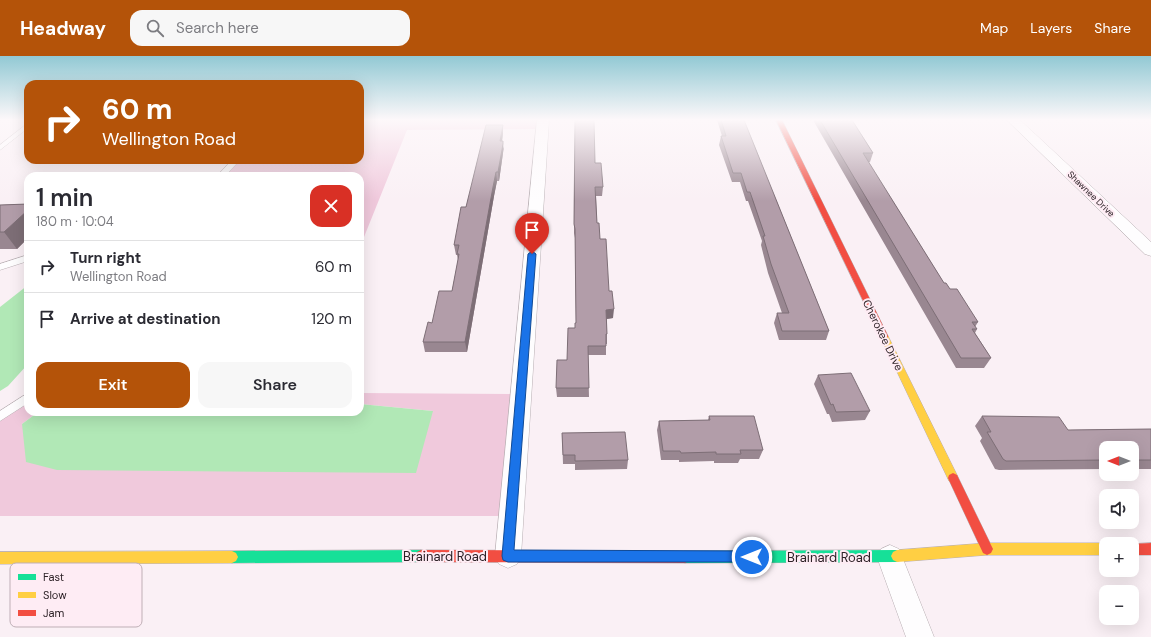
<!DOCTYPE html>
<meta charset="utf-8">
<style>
:root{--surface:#fff;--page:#f7f7f7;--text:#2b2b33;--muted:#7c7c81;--line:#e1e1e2;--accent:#b45309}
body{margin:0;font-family:"DM Sans",sans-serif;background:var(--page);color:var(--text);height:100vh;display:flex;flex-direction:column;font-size:15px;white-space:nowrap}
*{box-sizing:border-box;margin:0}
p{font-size:13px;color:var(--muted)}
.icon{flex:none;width:22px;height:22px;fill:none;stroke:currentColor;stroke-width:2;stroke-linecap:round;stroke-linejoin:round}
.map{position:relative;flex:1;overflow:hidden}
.panel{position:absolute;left:24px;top:116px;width:340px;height:244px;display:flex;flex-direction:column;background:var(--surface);border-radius:12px;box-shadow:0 4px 16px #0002}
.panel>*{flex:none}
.banner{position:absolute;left:24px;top:24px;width:340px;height:84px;border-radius:12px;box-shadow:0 4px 16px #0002;background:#b45309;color:#fff;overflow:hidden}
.needle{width:26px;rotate:270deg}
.buttons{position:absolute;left:1099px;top:385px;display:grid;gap:8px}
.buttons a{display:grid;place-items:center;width:40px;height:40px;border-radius:8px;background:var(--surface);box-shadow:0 4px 16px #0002;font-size:20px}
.pin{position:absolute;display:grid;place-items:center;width:34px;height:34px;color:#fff;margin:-41px -17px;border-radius:50% 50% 50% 0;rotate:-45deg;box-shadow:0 0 4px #0007}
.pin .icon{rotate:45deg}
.me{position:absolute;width:44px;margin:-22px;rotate:270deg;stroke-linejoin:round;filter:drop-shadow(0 0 3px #0008)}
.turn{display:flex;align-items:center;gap:14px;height:84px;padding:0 12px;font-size:18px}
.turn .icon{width:52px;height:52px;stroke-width:2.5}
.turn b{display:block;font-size:28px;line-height:34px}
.round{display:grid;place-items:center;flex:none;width:42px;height:42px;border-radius:12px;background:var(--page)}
.headline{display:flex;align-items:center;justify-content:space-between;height:68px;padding:0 12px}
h1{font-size:24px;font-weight:600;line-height:30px}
.action{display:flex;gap:8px;margin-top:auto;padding:8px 12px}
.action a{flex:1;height:46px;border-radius:12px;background:var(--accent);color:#fff;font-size:16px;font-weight:600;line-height:46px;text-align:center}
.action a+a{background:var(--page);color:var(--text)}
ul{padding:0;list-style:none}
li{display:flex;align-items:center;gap:12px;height:52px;padding:0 12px;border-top:1px solid var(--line)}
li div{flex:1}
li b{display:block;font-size:15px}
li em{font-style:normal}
header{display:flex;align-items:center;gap:24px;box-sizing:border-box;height:56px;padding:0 20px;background:var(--accent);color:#fff}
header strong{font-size:19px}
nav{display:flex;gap:22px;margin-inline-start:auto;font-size:14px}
.search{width:280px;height:36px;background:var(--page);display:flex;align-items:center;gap:10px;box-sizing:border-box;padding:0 14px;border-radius:12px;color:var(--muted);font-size:15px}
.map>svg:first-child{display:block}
.green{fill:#f0c9dc}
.water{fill:#b1e8b6}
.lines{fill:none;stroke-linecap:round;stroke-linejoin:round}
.lane-casing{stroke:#b8afb3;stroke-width:1}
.street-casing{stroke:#b8afb3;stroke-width:1}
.fast-casing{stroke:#b8afb3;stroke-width:1}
.slow-casing{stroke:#b8afb3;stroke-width:1}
.jam-casing{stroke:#b8afb3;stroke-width:1}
.lane{fill:#fefdfe;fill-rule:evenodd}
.street{fill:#fefdfe;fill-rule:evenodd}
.fast{fill:#16e098;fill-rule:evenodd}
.slow{fill:#ffcf43;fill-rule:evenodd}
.jam{fill:#f24e42;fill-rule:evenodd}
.wall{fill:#998791}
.shaded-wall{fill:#7d6e76}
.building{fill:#b29da9;stroke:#7d6e76}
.route{fill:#1a73e8;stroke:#114b97}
.labels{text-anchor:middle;stroke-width:4;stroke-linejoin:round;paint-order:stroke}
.far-street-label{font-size:9px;fill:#2d2227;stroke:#feecf4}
.street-label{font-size:11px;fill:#2d2227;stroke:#feecf4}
.near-street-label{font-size:13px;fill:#2d2227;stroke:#feecf4}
.key{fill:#feecf4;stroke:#bfafb6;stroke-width:1}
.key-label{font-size:11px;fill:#2d2227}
</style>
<header>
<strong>Headway</strong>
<div class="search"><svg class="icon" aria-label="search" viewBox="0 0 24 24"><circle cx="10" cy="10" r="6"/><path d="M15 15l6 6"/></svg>Search here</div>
<nav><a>Map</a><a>Layers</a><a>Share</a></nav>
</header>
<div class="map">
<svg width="1151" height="581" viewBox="0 0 1151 581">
<rect width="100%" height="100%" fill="#faf0f5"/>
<!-- green -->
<path class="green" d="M360,64H543L542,73L407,74L360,191V120H221L236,104H360Z
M360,337L521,338L511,460H0V361L28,341V356H38L22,368L433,355L360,348Z"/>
<!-- water -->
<path class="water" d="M28,229V308L8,330L0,335V251Z
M360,348L433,355L416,417L57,414L26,406L22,368L38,356H360Z"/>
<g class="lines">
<!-- lane casing -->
<g class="lane-casing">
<path id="lane" d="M28,67V72L0,94V89Z
M232,104H240L225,120H217Z
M28,199V205L0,214V208Z
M28,337V347L0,365V355Z"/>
</g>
<!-- street casing -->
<g class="street-casing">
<path id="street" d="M537,64H549L521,500L517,508L508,512L499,508L495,500Z
M1007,64H1020L1151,186V200L1145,198Z
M890,489L899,493L934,581H906L877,501L881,493Z"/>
</g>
<!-- fast casing -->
<g class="fast-casing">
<path id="fast" d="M421,494L425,496L427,500L425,504L421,506L232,507L228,505L226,501L228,497L232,495Z
M897,494L901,496L903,500L901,504L897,506L685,507L681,505L679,501L681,497L685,495Z"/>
</g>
<!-- slow casing -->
<g class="slow-casing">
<path id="slow" d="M884,277L888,280L957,419L958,422L957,425L953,427L949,425L880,280Z
M987,487H1106L1107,488H1106V499H987L897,506L893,504L891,500L893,496L897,494Z
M232,495L236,497L238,501L236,505L232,507L0,508V496Z"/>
</g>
<!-- jam casing -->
<g class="jam-casing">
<path id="jam" d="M776,64H782L888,280L887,282L884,283L880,280Z
M953,417L957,419L991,489L993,493L991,497L987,499L983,497L948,422L949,419Z
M1151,487V499H1132V488H1131Z
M421,494L685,495L689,497L691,501L689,505L685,507L421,506L417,504L415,500L417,496Z"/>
</g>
<!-- lane -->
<use href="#lane" class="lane"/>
<!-- street -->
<use href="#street" class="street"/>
<!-- fast -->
<use href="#fast" class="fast"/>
<!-- slow -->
<use href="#slow" class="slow"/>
<!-- jam -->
<use href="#jam" class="jam"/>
</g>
<!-- wall -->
<path class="wall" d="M575,64L603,131L602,140H596L597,167L613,262L607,263V288H606V299H588L589,341H557L556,332L567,304L576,267L575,182L574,177Z
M717,64H744L829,275L826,284H779L774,267L777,257H782L768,217L761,189L762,185L748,145H746L740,126H732L719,89L721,80H722Z
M813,64H853V66L873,97L870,106H868L944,227L978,266L975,271L977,273L975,277L991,302L984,312H956Z
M503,69V77L502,85L504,93L503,97L499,125H497L494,140L467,296H425L423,286L432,267L452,235L458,204L457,199H456L454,189L466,151Z
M28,148V182L17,193H0V149Z
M818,319L870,355L865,364L832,366L829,358H827L814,328Z
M709,360L763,394L759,403H740L738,407H714V405L679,406V404H661L657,374L659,365L708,364Z
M982,360L1068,374L1151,373V413H1132V392H1106V413L999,414L995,413L980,385L982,382L975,370Z
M562,377L628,404L627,413L575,414V408H563Z"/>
<!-- shaded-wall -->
<path class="shaded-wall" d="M503,69V77L501,93L500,85Z
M503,85V97L499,125L498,116Z
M496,116L497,125L494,140L467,296L465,286L493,131Z
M28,154V182L17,193L4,176Z
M614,253L613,262L606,263V254Z"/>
<!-- building -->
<path class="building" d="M575,64H594L595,107H601L603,131H595L597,167H599L600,183H606L609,235H612L614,253L606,254L607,278H606V290H588L589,332H556L557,304H567L568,272H575V267H576L575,173L574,168Z
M721,64H744L829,275H782L777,257H789L771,208L763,180H765L750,136H747L741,117H733L721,80H726Z
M820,64H852L873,97H863L944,227H946L950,233H957L978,266H972L977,273H972L991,302H961Z
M486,69H503L500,85H503V88L498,116H496L493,131L465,286H423L428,266L432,267L439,235H452L459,198H457L459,189H454L461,151H466Z
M28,148V154L4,176H0V149Z
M851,317L870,355L836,356L833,348L831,349L818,319Z
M709,360H754L763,394H740L741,398H716V396L681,397L680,395H663L659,365L710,364Z
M982,360L1059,361L1068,374L1151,373V404H1132V392H1106V404L1006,405L1003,403L987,376H991Z
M625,376L628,404L575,405V399H563L562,377Z"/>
<!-- sky -->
<linearGradient id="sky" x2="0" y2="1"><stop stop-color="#92c9d4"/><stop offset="0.44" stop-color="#fdf8fa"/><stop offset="1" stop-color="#fdf8fa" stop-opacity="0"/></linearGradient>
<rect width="1151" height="145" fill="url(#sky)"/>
<!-- route -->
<path class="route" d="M532,195L536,198L514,494L752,495L756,497L758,501L756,505L752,506H508L503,504L502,500L528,198Z"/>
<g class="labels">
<!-- far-street labels -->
<g class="far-street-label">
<text transform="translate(1091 138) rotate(44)" y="3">Shawnee Drive</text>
</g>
<!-- street labels -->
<g class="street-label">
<text transform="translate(883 279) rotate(64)" y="4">Cherokee Drive</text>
</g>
<!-- near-street labels -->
<g class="near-street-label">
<text x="445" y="505">Brainard Road</text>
<text x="829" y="506">Brainard Road</text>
</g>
</g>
<!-- legend -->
<rect x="10" y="507" width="132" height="64" rx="6" class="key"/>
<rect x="18" y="518" width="18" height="6" fill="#16e098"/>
<rect x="18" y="536" width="18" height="6" fill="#ffcf43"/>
<rect x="18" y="554" width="18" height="6" fill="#f24e42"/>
<g class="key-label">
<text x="43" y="525">Fast</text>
<text x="43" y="543">Slow</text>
<text x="43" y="561">Jam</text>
</g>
</svg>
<div class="buttons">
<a><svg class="needle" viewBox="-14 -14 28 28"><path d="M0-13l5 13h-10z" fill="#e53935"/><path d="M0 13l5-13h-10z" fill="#7c7c81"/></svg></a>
<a><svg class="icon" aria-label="sound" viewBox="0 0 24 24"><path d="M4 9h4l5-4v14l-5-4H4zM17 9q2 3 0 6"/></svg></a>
<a>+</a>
<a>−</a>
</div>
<div class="pin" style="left:532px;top:198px;background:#d93025"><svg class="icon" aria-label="arrive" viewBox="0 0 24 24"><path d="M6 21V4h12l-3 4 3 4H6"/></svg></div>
<svg class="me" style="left:752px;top:501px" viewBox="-20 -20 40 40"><circle r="17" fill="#1a73e8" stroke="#fff" stroke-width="3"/><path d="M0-11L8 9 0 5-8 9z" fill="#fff"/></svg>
<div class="banner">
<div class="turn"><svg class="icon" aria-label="right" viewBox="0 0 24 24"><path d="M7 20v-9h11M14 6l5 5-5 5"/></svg><div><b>60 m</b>Wellington Road</div></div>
</div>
<section class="panel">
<div class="headline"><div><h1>1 min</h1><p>180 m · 10:04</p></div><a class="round" style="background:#d93025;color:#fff"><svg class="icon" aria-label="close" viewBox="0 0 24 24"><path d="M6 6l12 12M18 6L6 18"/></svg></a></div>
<ul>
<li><svg class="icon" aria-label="right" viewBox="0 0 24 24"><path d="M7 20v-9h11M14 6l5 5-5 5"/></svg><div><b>Turn right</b><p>Wellington Road</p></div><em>60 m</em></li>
<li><svg class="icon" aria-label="arrive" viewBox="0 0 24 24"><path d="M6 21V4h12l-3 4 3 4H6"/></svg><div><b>Arrive at destination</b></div><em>120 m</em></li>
</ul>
<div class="action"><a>Exit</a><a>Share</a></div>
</section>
</div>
